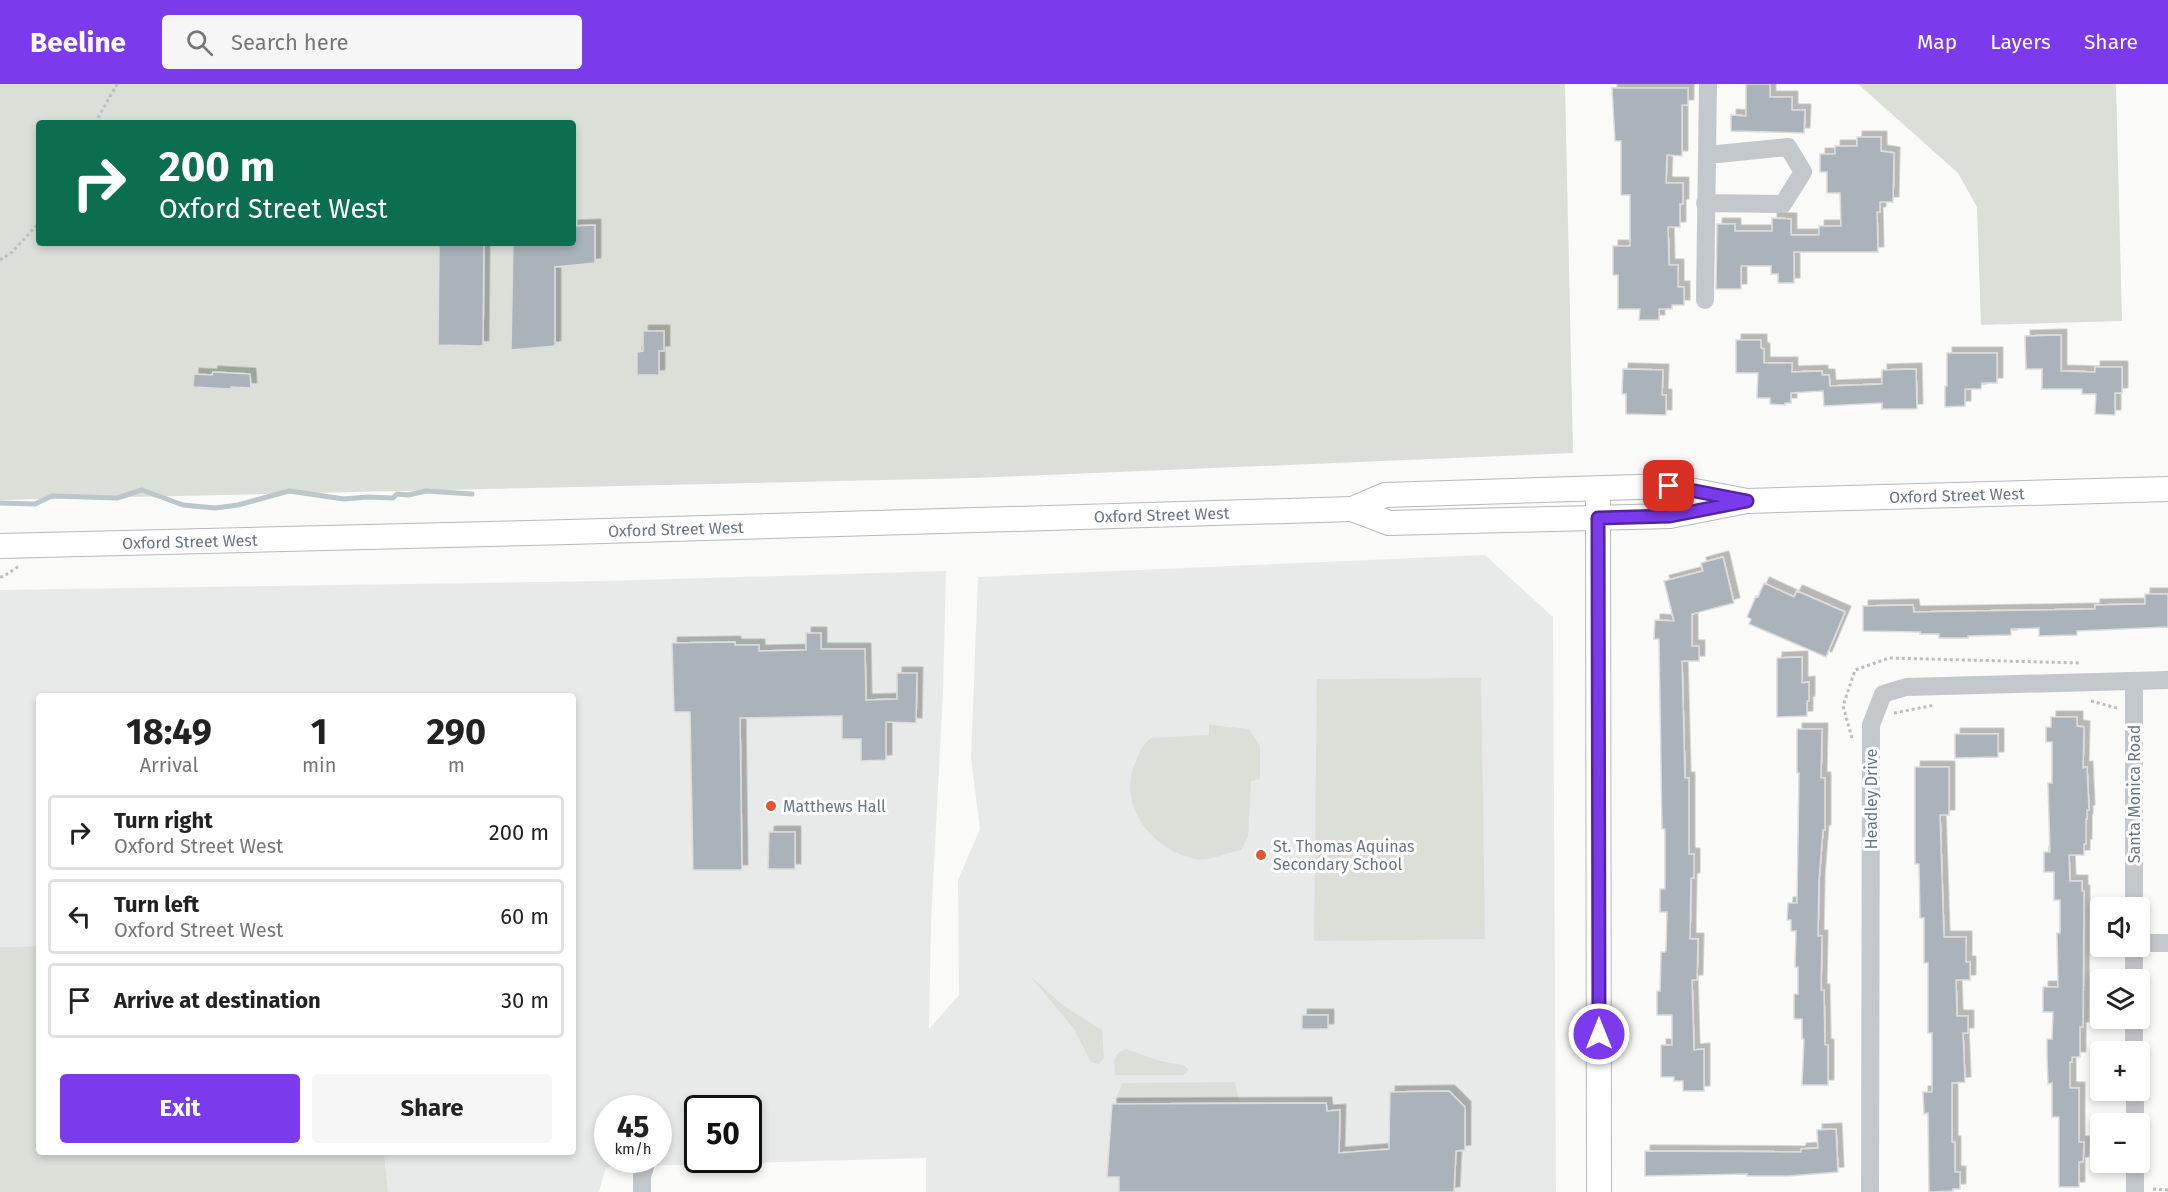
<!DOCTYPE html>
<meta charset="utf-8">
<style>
:root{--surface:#fff;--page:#f6f6f6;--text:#222;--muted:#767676;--line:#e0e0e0;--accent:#7c3aed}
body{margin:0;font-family:"Fira Sans",sans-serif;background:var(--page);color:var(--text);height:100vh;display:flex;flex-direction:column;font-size:22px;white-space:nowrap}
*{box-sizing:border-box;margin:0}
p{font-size:20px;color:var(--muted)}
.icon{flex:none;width:33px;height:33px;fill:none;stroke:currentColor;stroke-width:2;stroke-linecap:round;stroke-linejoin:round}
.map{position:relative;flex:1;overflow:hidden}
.details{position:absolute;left:36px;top:609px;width:540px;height:462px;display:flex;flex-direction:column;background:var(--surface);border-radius:6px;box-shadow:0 3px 9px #0003}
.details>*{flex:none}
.guide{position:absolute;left:36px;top:36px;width:540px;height:126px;border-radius:6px;box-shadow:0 3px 9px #0003;background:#0b6e4f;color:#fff;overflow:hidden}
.buttons{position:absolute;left:2090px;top:813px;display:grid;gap:12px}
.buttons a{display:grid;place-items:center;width:60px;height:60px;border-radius:6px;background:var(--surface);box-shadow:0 3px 9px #0003;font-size:30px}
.speed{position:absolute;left:594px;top:1011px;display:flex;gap:12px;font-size:30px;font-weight:700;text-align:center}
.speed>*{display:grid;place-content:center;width:78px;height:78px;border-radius:50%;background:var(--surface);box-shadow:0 3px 9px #0003;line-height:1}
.speed small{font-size:15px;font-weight:400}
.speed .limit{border:3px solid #111;border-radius:9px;background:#fff;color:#111}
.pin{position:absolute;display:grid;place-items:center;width:51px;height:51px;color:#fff;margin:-26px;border-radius:12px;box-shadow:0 3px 9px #0006}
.me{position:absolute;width:66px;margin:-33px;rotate:0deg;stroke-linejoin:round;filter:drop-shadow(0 0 4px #0008)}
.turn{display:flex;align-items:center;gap:21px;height:126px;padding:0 24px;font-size:27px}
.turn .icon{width:78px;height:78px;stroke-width:2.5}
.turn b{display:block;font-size:42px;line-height:51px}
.eta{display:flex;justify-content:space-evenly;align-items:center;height:102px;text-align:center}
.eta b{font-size:36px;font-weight:700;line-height:42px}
.button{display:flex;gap:12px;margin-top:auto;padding:12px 24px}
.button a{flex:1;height:69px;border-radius:6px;background:var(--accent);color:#fff;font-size:24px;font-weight:700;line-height:69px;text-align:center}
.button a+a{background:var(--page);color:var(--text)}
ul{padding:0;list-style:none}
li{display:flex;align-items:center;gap:18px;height:75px;margin:0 12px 9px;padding:0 12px;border:3px solid var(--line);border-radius:6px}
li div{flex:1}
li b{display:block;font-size:22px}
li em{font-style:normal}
header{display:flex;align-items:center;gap:36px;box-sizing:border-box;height:84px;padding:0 30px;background:var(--accent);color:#fff}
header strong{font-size:28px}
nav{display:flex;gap:33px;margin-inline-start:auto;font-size:21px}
.search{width:420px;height:54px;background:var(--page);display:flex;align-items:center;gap:15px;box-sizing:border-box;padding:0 21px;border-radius:6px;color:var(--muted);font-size:22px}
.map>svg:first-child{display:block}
.built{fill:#e8e9e9;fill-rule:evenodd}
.green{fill:#dadfd7;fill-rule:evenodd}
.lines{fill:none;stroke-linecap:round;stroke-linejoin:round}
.stream{stroke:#bbc7cb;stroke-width:5}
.building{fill:#aab3b9;stroke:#dcdcda;stroke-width:1.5;filter:url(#shadow)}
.major-casing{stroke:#b5babe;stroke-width:26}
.path{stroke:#bbbfc2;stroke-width:3;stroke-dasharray:3 3;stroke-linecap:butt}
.minor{stroke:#c3c8cc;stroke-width:18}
.major{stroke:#fff;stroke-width:24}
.route-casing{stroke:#51269a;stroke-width:15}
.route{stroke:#7c3aed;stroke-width:10}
.poi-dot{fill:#e4572e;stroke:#fff;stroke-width:2}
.labels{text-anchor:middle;stroke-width:6;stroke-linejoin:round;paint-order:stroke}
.street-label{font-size:16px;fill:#657683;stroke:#fff}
.poi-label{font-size:16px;fill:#657683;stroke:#fff;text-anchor:start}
</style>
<header>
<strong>Beeline</strong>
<div class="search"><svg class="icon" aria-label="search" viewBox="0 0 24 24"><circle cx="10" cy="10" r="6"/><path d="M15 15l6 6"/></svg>Search here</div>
<nav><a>Map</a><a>Layers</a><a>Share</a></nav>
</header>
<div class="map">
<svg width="2168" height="1108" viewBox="0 0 2168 1108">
<defs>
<filter id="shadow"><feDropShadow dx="5.5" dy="-5.5" stdDeviation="0" flood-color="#0004"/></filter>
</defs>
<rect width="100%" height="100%" fill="#fafaf8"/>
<!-- built -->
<path class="built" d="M1485,471L1553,533L1556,1108H926V1074L606,1083L599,1108H388L384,1068H573V612H39V862L0,863V506L605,497L946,487L943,608L931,837L929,945L959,911L958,796L980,745L971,674L978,493ZM608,1024H658V1076H608ZM698,1024H748V1076H698Z"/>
<!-- green -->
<path class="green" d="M0,0H1565L1573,369L973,394L0,416ZM39,39H573V159H39Z
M1858,0H2116L2122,237L1981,241L1977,123L1958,89Z
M1481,594L1485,855L1314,857L1317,595Z
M1209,641L1249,645L1260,662V695L1251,697L1248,753L1241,766C1227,769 1209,777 1195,775C1151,766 1116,720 1136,677C1140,667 1143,660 1151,654L1209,651Z
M39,862V1068H384L388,1108H0V863Z
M1030,892L1065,923L1102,946L1104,974L1099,980L1091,978L1074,945Z
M1126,965L1160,977L1184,981L1188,986L1183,991H1115L1114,976L1119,968Z
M1235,998L1239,1016L1115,1017L1122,999Z"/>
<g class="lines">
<!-- stream -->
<path class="stream" d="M0,419L35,420L52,412L117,414L142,406L183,421L215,424L238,421L289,407L344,415L367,413L393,414L397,410L408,411L426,407L472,410"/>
</g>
<!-- building -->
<path class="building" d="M1746,0H1770V13H1792V26H1805L1804,49L1731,47V31L1746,32Z
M1612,4H1688V21H1682V72L1667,71L1666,99H1683V120H1680V143H1668L1669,181H1678V203H1684V221H1672V225H1659V236H1639L1640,225H1618V191H1613V162H1630V111H1621V57H1615Z
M1857,53H1881V67L1894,69L1893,118H1880V128H1877L1878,168H1794V199H1778V190H1771V182H1741V205H1716L1717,140H1735V147H1772V134L1791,135V151H1819V142H1841L1840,109H1827V88H1820V70H1835V62H1857Z
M595,141V179L555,183V262L511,266L513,159H573V142Z
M439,161H484L483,262L438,261Z
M643,247H664V267H659V291H637V268L643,267Z
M2061,251V287L2095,288V283H2122V309H2115V331L2095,330L2096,310H2082V305H2042V285H2026L2025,252Z
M1736,256H1761V264L1764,265V279H1792V288L1822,287V291H1829L1830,302L1882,300V286L1916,285L1917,325H1882V319L1824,322L1823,307L1791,309V319H1785V321L1770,320V314H1757L1758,289H1736Z
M1947,269H1997V299H1982L1981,305H1965V322L1945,323V302H1947Z
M1623,285L1663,286L1662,311H1666V331L1626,330V310H1622Z
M213,288L250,290L251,304L231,303V305L193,303L194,290L212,291Z
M1723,473L1734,519L1692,530V562H1699V577H1682L1685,694H1689V770H1694V794H1691L1690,855H1698L1697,896H1692L1694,966L1704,965V1007H1683V997H1674V993H1661V961H1672V931H1657V907H1660L1661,868H1665L1666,866L1667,828H1660V805H1665V745H1662L1659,555H1654L1655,536L1674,537L1664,497L1703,487L1701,479Z
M1764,499L1794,513L1797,507L1845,528L1826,573L1749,540L1751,535L1747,533L1756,512L1758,513Z
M2145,510H2168V543L2077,547V551L2039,552V544L2011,545V551L1968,552V554H1939V550H1920V548L1863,547V522L1913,521L1914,528L2095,525V521L2145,520Z
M806,549H821V565H865L866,616L897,615V589H917L916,639L886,638V676L861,677V655H842V632L740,634L742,786H693L690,628H674L672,559L735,558V561H759V567L806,566Z
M1802,573V599L1809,598V617H1807V632L1777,633V574Z
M2051,633H2077V642L2084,643L2083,684L2087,683L2089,726H2087V735H2086V760H2084V771H2069L2070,797H2082V807H2084L2083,943H2080V973H2072V978H2070V1004H2079V1058H2084L2083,1078H2079V1103H2059V1033H2052V999L2048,1000L2047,970V955H2052L2053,928H2043V903H2058L2057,849H2060V816H2054V788H2044V768H2050L2048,699H2052V658H2046V643H2051Z
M1797,645H1822L1821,694H1825V746H1823L1819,796L1818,852H1822L1821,906H1824L1825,961H1828V1001H1802L1804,955H1802V935H1794V910H1798V883H1795L1796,847H1791V836H1787L1788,819H1797L1799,689H1797Z
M1955,650H1998V673L1955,674Z
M1915,683H1949V731H1940L1944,853H1966V878H1970V896H1956L1957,932H1968V949H1963L1965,998L1952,999V1058H1955V1088H1960V1105H1953V1107L1929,1108L1928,1029L1924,1030L1923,1008H1932V949H1928V879H1924V834H1920L1919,780H1915Z
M769,748H795V785H768Z
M1302,931H1328V945H1302Z
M1449,1007L1465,1023V1066L1456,1067L1454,1108H1119V1093H1107L1112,1020L1326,1019L1327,1027L1340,1026L1339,1069L1389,1065L1390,1008Z
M1836,1045L1838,1088L1789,1092H1747V1090L1645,1092V1067L1801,1068V1065L1818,1064L1817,1046Z"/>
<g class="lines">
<!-- major casing -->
<g class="major-casing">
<g id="major">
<path d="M1598,419L1599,1108"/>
<path id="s1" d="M1352,425L1389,439L1670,432L1747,417L2168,405"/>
<path id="s2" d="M0,462L570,448L1352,425L1385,411L1669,402L1747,417"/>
</g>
</g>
<!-- path -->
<path class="path" d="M95,39L117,0
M0,176L12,168L39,139
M0,493L4,492L19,482
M2091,617L2117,624
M1894,629L1935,621
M1852,654L1843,622L1855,586L1889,574L2081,579
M2146,921V907
M2153,1105L2168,1106"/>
<!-- minor -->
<path class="minor" d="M1705,119L1783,120L1803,88L1788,63L1708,71
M1705,216L1708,0
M2134,597V824
M2139,859H2168
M2134,862V896
M2134,934V968
M2135,1006V1040
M2135,1078V1108
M642,1108V1092L647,1076
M1870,1108L1871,641L1883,610L1906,603L2168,596"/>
<!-- major -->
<use href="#major" class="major"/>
</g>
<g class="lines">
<!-- route casing -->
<g class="route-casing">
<path id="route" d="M1599,950L1598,434L1670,432L1747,417L1669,402"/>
</g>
<!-- route -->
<use href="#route" class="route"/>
</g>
<!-- markers -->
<g class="poi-dot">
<circle cx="771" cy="722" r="6"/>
<circle cx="1261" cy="771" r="6"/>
</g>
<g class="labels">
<!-- street labels -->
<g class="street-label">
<text dy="6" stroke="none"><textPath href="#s1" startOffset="609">Oxford Street West</textPath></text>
<text dy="6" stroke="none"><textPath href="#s2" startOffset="1162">Oxford Street West</textPath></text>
<text dy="6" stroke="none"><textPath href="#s2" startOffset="676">Oxford Street West</textPath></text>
<text dy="6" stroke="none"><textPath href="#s2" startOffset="190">Oxford Street West</textPath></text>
<text transform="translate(2134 710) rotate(-90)" y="6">Santa Monica Road</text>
<text transform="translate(1871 715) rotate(-90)" y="6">Headley Drive</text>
</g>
<!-- poi labels -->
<g class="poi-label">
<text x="783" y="728">Matthews Hall</text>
<text x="1273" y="768">St. Thomas Aquinas<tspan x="1273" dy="18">Secondary School</tspan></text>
</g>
</g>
</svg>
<div class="buttons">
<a><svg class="icon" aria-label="sound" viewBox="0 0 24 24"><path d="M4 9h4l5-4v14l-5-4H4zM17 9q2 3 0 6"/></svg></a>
<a><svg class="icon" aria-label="layers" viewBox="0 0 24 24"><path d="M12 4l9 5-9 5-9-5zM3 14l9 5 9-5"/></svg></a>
<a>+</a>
<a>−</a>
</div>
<div class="speed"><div>45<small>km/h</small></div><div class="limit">50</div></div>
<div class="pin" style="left:1669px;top:402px;background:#d93025"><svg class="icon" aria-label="arrive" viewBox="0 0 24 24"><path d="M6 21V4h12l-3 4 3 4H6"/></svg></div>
<svg class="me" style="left:1599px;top:950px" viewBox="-20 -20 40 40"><circle r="17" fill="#7c3aed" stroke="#fff" stroke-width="3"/><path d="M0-11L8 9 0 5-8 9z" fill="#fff"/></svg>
<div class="guide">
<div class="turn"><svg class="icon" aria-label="right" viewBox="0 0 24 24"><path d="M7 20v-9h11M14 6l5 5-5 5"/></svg><div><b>200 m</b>Oxford Street West</div></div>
</div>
<section class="details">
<div class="eta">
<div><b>18:49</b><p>Arrival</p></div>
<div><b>1</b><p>min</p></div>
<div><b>290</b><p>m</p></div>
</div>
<ul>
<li><svg class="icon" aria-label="right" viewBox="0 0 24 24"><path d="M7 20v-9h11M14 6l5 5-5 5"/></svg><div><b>Turn right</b><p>Oxford Street West</p></div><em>200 m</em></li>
<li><svg class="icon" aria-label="left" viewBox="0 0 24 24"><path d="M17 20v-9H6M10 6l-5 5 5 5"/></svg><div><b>Turn left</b><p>Oxford Street West</p></div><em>60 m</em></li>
<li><svg class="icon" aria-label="arrive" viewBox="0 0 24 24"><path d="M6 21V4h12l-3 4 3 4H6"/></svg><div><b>Arrive at destination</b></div><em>30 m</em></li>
</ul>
<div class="button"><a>Exit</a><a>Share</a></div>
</section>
</div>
